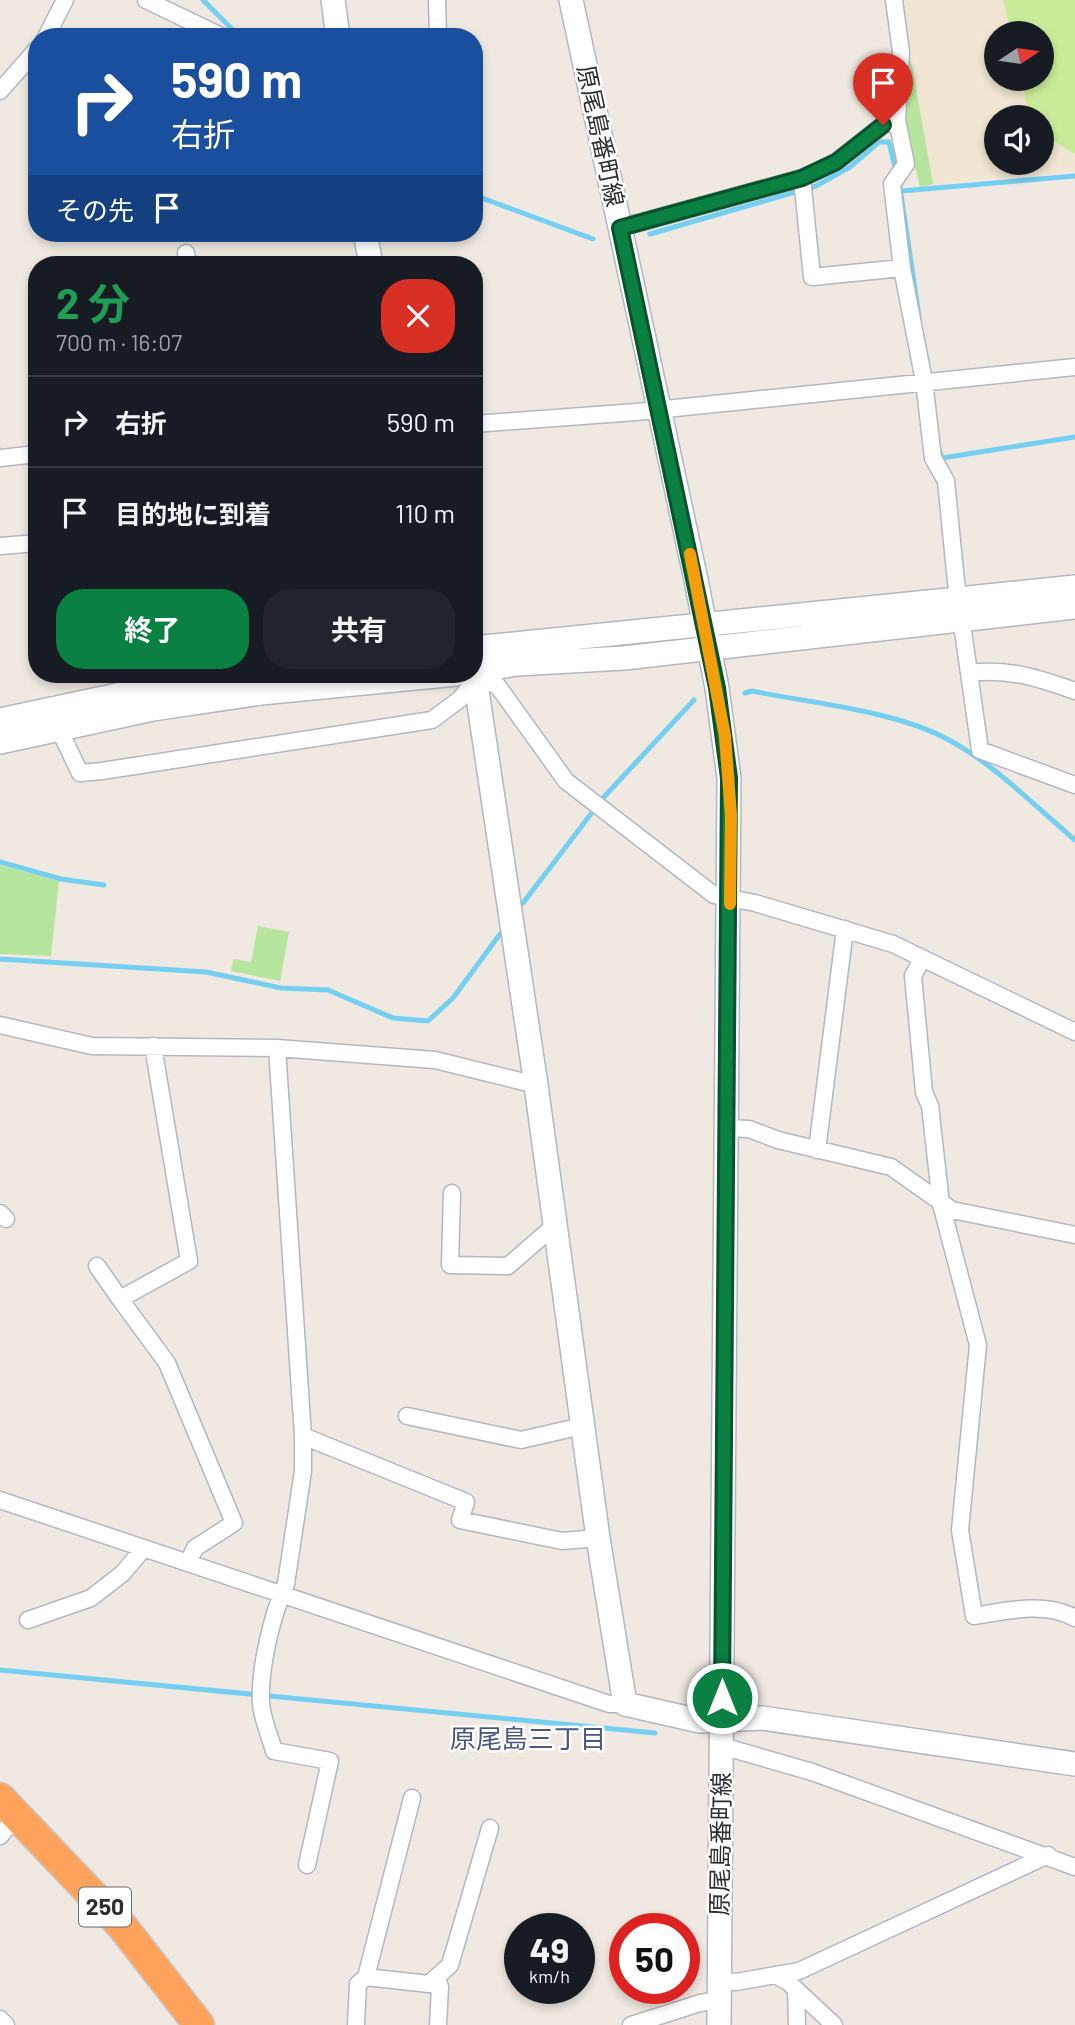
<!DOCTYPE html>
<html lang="ja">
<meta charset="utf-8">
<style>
:root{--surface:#171b24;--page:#20242c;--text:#f1f3f6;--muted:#9ea1a6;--line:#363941;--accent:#0b8043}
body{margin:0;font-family:Barlow,"Noto Sans JP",sans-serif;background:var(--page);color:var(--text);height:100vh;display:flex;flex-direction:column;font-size:26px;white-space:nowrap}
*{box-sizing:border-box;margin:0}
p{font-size:23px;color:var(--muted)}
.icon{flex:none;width:38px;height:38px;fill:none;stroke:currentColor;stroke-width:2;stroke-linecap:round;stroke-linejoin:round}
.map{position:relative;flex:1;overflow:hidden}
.panel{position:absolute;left:28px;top:256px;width:455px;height:427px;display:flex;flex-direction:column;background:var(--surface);border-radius:28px;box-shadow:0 4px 10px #0003}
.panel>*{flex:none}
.banner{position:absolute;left:28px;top:28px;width:455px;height:214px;border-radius:28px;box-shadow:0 4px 10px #0003;background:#1a4fa0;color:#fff;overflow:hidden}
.needle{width:46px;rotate:77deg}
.buttons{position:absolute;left:984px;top:21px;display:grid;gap:14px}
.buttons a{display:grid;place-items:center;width:70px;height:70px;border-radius:50%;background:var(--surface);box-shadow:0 4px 10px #0003;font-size:35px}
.speed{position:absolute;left:504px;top:1913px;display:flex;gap:14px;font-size:35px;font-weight:700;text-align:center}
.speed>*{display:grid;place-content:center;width:91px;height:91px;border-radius:50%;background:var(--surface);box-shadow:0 4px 10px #0003;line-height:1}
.speed small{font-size:18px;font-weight:400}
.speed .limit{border:10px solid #d22;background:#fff;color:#111}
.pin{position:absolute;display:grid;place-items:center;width:60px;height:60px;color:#fff;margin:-72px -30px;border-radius:50% 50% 50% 0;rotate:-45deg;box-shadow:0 0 7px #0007}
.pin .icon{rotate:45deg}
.me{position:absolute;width:77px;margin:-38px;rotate:0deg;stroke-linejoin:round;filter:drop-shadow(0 0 5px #0008)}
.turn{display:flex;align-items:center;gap:24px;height:147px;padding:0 28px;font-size:32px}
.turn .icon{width:91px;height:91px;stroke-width:2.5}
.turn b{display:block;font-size:49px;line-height:60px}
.then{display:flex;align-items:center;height:66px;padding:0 28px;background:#0003;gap:14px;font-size:26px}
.round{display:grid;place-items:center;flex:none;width:74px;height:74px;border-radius:28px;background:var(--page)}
.overview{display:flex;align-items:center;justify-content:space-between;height:119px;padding:0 28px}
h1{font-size:42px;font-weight:700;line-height:52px;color:#1e9e55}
.button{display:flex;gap:14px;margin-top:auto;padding:14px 28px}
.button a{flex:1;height:80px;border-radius:28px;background:var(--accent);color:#fff;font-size:28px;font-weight:700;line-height:80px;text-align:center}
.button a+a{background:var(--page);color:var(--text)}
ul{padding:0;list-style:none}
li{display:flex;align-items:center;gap:21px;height:91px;padding:0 28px;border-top:2px solid var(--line)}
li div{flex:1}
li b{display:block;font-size:26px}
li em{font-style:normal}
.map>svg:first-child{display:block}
.education{fill:#f0e6d1;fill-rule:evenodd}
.green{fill:#b6e59e}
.pitch{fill:#c9ec9a}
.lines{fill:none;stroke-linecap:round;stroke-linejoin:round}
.stream{stroke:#75cff0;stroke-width:5}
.street-casing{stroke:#b4b7c1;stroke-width:19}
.secondary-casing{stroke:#b4b7c1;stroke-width:26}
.highway-casing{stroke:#c9c9c9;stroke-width:33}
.street{stroke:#fff;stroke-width:16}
.secondary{stroke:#fff;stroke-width:23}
.highway{stroke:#ffa35c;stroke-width:30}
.route-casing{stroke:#07532c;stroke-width:18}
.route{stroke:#0b8043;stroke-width:12}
.slow{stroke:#f59e0b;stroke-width:12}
.labels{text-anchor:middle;stroke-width:5;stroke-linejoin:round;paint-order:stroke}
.shield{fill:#fff;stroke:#6d6d6d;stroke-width:2}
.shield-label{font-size:23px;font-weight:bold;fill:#2e2e2e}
.street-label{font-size:24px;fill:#2e2e2e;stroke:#fff}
.neighbourhood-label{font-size:26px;fill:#4d5680;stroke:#fff}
</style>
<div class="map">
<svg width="1075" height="2025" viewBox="0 0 1075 2025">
<rect width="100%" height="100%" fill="#efe9e1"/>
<!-- education -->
<path class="education" d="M904,0H1075V170L933,184L909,53ZM996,33H1041V79H996ZM996,117H1041V163H996Z"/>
<!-- green -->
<path class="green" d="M911,60L933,184L920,187L904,122Z
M0,865L59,881L51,956L0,954Z
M258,926L289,932L280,981L231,971L233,959L251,962Z"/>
<!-- pitch -->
<path class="pitch" d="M1003,0H1075V154L1041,133V117H1030L1021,79H1041V33H1011Z"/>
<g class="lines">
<!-- stream -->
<path class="stream" d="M203,0L240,37
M899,181L919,316
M901,191L1075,176
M474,195L593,239
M650,234L816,186L850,167L879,142H889L896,171
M939,449L942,458L1075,437
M745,693L752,691C811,703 897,711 949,740C995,765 1035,806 1075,840
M603,798L694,700
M0,862L61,879L104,885
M523,903L594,810
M0,959L206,972L281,988L328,990L393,1018L428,1021L453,998L500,934
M0,1670L655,1733"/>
<!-- street casing -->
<g class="street-casing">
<path id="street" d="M146,0L223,37
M437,0L438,37
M894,0L901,52L897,120L906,164L892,184L902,268L924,381L933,458L946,481L956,582L980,750L1075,785
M46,37L65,0
M0,91L37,49
M802,178L812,277L902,268
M620,228L802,178L836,162L883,125L897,120
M186,253L188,264
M474,424L636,412L1075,367
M0,458L37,454
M0,546L37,543
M969,673C1008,668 1039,678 1075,691
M59,729L80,773L102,771L432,720L460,699L476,679L497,685L566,781L714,895L755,903L893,944L1075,1032
M922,959L913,976L924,1092L930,1106L941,1204L978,1345L960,1530L974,1616C1006,1611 1045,1601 1075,1618
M0,1025L92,1046L277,1048L435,1060L536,1085
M277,1048L303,1436V1471L286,1584C272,1615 259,1669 261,1703C262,1719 270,1736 274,1751L330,1761L307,1865
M726,1128L749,1129L778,1140L891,1167L952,1210L1075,1235
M817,1150L845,929
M452,1193L450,1265L508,1266L554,1226
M0,1213L6,1219
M97,1266L120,1299L189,1261L153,1046
M120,1299L167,1363L234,1523L195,1548L188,1563
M407,1416L521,1440L582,1426
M303,1436L466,1502L460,1520L562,1541L598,1538
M0,1500L609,1704H625
M28,1620L91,1598L123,1573L144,1548
M722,1746L812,1772L1075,1867
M0,1836L18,1815
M775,1975L787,1981L834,2025
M366,1977L429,1984L450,1965L490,1828
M437,1978L440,1987L438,2025
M720,1981L736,1982L799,1971L1048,1855
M796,1990L797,2025
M0,2019L6,2025
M356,2025L358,1984L366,1977L412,1798
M631,2025L700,2003L719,2000"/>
</g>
<!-- secondary casing -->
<g class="secondary-casing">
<path id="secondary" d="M333,0L338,37
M571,0L696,580L717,688L729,778L719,2025
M365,233L371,264
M1075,607L624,658L517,664L474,671L536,1085L598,1538L625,1704L700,1721L762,1718L1075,1764
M474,648L1075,587
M0,720L150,688L250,674
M0,742L153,709L261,693L456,674"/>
</g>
<!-- highway casing -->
<g class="highway-casing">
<path id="highway" d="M0,1798L122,1926L199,2025"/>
</g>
<!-- street -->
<use href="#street" class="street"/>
<!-- secondary -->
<use href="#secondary" class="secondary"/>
<!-- highway -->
<use href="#highway" class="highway"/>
</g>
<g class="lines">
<!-- route casing -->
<g class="route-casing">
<path id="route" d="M722,1698L729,778L717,688L620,228L802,178L836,162L883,125"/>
</g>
<!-- route -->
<use href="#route" class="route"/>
<!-- slow -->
<path class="slow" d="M690,554L725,736L731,815L730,904"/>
</g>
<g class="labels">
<!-- shield labels -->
<rect class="shield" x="79" y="1887.5" width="52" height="39" rx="5"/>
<g class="shield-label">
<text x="105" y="1915">250</text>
</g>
<!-- street labels -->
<g class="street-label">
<text transform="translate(600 136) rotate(78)" y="8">原尾島番町線</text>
<text transform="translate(721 1844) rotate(-89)" y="8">原尾島番町線</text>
</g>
<!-- neighbourhood labels -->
<g class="neighbourhood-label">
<text x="528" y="1748">原尾島三丁目</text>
</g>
</g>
</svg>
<div class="buttons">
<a><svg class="needle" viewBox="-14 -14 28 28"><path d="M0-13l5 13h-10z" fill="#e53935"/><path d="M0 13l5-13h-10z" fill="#9ea1a6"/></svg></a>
<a><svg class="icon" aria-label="sound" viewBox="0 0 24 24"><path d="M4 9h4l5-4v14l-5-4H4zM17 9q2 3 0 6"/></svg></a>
</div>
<div class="speed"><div>49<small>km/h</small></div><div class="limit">50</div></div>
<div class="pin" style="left:883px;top:125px;background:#d93025"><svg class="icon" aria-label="arrive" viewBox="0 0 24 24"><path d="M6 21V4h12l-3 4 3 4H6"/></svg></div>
<svg class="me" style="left:722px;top:1698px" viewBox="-20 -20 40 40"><circle r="17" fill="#0b8043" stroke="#fff" stroke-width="3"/><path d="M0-11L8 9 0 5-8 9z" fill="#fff"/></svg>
<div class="banner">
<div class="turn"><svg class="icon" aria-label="right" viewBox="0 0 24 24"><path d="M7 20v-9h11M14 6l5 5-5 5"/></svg><div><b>590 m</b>右折</div></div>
<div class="then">その先<svg class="icon" aria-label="arrive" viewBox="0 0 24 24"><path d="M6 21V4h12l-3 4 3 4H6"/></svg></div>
</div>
<section class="panel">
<div class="overview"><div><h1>2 分</h1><p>700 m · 16:07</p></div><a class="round" style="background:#d93025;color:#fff"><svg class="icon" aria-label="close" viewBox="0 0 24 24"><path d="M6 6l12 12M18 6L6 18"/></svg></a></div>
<ul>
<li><svg class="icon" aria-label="right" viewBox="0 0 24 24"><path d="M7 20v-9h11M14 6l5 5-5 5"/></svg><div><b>右折</b></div><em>590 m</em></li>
<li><svg class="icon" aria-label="arrive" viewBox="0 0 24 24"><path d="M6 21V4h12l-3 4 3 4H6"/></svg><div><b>目的地に到着</b></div><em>110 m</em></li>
</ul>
<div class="button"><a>終了</a><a>共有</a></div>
</section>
</div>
